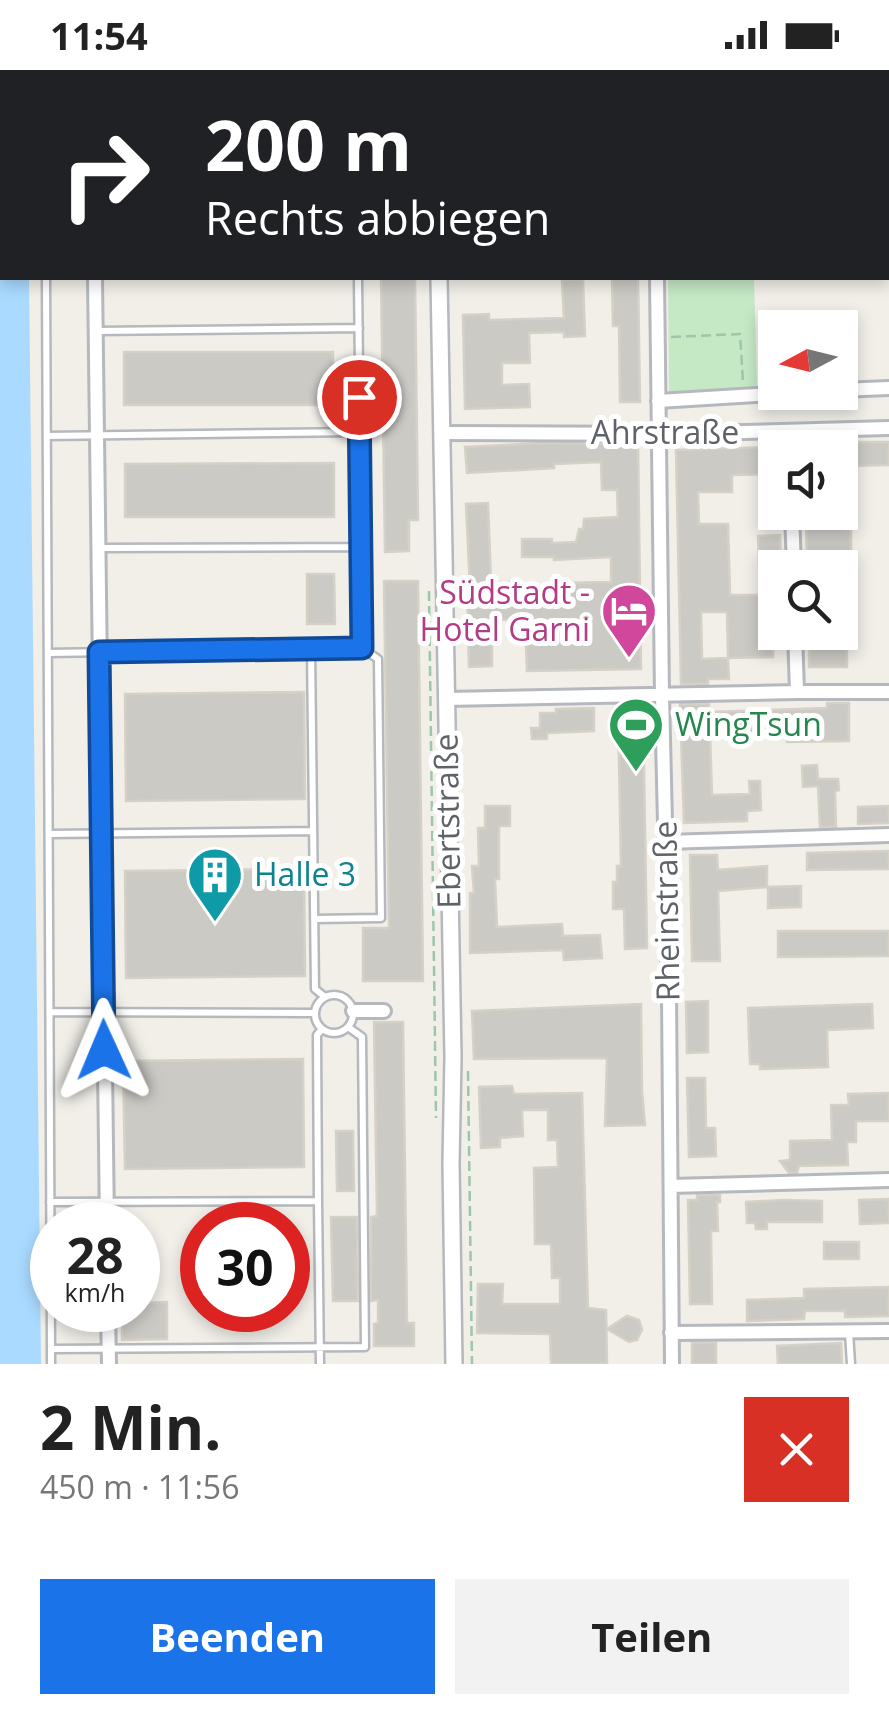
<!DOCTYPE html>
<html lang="de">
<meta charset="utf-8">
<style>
:root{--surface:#fff;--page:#f2f2f2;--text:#222;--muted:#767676;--accent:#1a73e8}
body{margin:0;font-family:"Open Sans",sans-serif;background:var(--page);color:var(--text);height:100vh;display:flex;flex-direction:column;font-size:38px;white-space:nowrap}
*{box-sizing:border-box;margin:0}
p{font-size:32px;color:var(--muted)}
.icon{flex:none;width:55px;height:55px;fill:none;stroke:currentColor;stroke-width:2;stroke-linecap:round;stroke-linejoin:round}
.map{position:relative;height:1294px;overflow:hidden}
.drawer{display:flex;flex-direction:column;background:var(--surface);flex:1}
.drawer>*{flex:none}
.banner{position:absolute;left:0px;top:0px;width:890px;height:210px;box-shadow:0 5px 15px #0003;background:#202124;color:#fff;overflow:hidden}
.needle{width:65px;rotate:263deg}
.buttons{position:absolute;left:758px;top:240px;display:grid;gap:20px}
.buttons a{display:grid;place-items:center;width:100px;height:100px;border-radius:0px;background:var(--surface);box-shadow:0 5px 15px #0003;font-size:50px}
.speed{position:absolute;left:30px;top:1132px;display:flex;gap:20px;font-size:50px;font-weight:700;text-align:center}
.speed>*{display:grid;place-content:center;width:130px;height:130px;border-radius:50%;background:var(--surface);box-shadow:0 5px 15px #0003;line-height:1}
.speed small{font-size:25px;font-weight:400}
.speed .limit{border:15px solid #d22;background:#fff;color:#111}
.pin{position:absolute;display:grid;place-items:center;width:85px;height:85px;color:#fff;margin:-42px;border:5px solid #fff;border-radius:50%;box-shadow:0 2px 10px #0007}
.me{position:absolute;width:110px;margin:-55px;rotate:359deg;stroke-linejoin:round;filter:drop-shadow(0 0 8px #0008)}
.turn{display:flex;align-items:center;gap:35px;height:210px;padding:0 40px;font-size:45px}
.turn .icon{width:130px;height:130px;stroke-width:2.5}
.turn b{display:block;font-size:70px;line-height:85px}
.round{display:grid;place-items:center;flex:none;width:105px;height:105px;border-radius:0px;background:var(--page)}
.headline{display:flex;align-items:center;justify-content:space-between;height:170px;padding:0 40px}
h1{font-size:60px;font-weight:700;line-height:75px}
.primary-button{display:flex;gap:20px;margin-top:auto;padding:20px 40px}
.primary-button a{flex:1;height:115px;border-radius:0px;background:var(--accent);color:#fff;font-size:40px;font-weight:700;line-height:115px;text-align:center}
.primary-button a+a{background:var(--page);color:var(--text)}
.status{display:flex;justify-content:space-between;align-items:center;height:70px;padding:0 50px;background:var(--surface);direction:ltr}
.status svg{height:28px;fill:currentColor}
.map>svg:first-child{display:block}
.green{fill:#c5e8c5}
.water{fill:#aadaff}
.building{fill:#cccac5;stroke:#d6d1c6;stroke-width:2.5;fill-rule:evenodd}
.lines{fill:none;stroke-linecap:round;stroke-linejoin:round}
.service-casing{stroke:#b5b8bc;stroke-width:11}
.minor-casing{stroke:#b5b8bc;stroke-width:18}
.tertiary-casing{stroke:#b5b8bc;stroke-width:20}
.path{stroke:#9cc7a9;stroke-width:2.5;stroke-dasharray:10 5;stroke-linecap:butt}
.service{stroke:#fff;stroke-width:6}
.minor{stroke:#fff;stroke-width:12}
.tertiary{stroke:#fff;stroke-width:15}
.route-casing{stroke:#114b97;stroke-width:25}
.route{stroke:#1a73e8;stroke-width:18}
.labels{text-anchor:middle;stroke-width:10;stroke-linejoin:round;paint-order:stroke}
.street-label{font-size:32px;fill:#5f6368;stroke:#fff}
.hotel-label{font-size:32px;fill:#b23c85;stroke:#fff;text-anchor:end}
.leisure-label{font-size:32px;fill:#27864d;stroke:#fff;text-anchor:start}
.culture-label{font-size:32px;fill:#0d838f;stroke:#fff;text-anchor:start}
</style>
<div class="status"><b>11:54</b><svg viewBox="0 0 49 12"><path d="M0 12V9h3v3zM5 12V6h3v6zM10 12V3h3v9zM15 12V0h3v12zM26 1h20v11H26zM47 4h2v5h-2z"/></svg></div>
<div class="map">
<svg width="889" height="1294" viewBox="0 0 889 1294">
<rect width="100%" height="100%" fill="#f1efe8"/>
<!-- green -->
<path class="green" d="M668,208H754L757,318L669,323Z"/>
<!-- water -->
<path class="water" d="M0,0H18V2H2V208H29L41,1294H0Z"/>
<!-- building -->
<path class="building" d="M381,208H415L418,450H409V481L385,482Z
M612,208H638L640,332H620L619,256H613Z
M562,210H583L585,266L564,267V262L529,263L530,293H502V315L529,314L530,337L465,339L463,245L489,244V250L564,248Z
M124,282H333V335H124Z
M840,372H889V395L849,396V385H840Z
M541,373L638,374L641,599L527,601L525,549L492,550V596L469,597L467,518H470L466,434L488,433L491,512H518V518L556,517V513L611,512V487L554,490V487H522V469H552V473L576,472L579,459H583L584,449L618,447L617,420H602L601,392L554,394V398L467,403L465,377Z
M775,377V404L732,405V422H698L699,454H728L730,525H760L758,466L780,465L781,498H775L773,587L728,588L729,609H708V614H681L676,380ZM701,542H727L728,588L702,589Z
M334,393V447H125V394Z
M840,431H851V493H825V498H807L806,442H840Z
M307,504H334L335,554H307Z
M384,511H418L423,911H363V858H389Z
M809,575H847V597H809Z
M304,622L305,729L126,731L125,624Z
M827,633H849V671L787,672V663L710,666L712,725L750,724L749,711H760L761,740L747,741V751L684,753L680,634H709V642L827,638Z
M594,638V661L547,663V669H532L531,658H540V643H556V639Z
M618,639H643L647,878L625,879L624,839H613V812H617V796H621Z
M817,695L818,709H838L839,720L835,721L836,757H820L818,716L803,717L802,696Z
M485,736H510V756H499V809H495L497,857L562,854L563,866L600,865L602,888L564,890L563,880L470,883V823H474L472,796H479L478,758H485Z
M889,736V753L858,754V737Z
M889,781V799L807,800V783Z
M690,785H717L718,800L767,796V817L718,821L720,891H692Z
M304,799L305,906L126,908L125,801Z
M801,816V837L768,838V817Z
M778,861H889V886L778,887Z
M708,931V982L687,983L686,932Z
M641,934L642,1021L645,1055L605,1056L607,988L474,989L472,941Z
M872,934L873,958L827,960L828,997L760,999V994H750L748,938Z
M374,952H403L407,1253H414V1276H374V1254L378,1253V1230L371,1231V1147L377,1146Z
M303,989L304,1097L125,1099L123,991Z
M687,1008H705L706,1058H715L716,1086L689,1087Z
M512,1016L514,1024L582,1023L588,1238L606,1240L607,1294H551L550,1264L477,1263L478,1214H503L502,1234H560V1208H552L551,1174H535L534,1098L558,1097L557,1070H548V1040H522L523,1066L500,1068V1077L481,1078L479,1017Z
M889,1023V1051H856V1072H847L848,1095L799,1096L797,1103H789L780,1091L790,1090V1071L832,1070L831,1035H849L848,1024Z
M336,1061H353L354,1121H337Z
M697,1125H720V1132H717L718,1161H711L712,1234H690L688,1130H697Z
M889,1129V1153L860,1154L859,1130Z
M783,1130L822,1131V1152H767V1159H756L755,1153H747L746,1132Z
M331,1147H357L358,1231H333Z
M824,1172H859V1189H824Z
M889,1217V1246L845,1247V1241H805L804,1249L747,1251V1230L804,1228V1219Z
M167,1232V1269L122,1270V1240H138V1233Z
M627,1246L639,1250L642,1260L637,1270L629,1272L607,1259Z
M692,1273H716V1294H692Z
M841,1273L842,1294H778L777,1276Z"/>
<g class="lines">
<!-- service casing -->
<g class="service-casing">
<path id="service" d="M46,208L51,1279L365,1277L362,967L348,957
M96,261L359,258
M47,366L360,362
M98,478L361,477
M48,583L311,579
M49,764L313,761
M314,849L381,848L378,589L362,578
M315 944a19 19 0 1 1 38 0a19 19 0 1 1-38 0Z
M325,927L315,919L311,579L362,578L358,208
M50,942L314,943
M318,1131L317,965L322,959
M50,1132L318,1131L320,1294
M849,1262L851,1294
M51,1279V1294"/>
</g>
<!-- minor casing -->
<g class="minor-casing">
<path id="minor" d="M436,0V2
M107,2L109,0
M95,208L107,1155
M657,208L662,625L669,925L672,1294
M840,320L889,318
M658,331L804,322
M790,362L791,378
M441,363L670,364L889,358
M792,442L794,498
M795,562L797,622
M446,629L797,622H889
M665,772L889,765
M353,941H384
M671,1116L889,1110
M108,1240L109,1294
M671,1263L889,1261"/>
</g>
<!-- tertiary casing -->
<g class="tertiary-casing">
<path id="tertiary" d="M0,6H2
M439,208L453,987L451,1093L454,1294"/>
</g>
<!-- path -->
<path class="path" d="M258,0L287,2
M456,0L457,2
M414,2L416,0
M671,267L740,264L743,312
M429,521L436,1048
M468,1001L472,1294"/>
<!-- service -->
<use href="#service" class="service"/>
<!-- minor -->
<use href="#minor" class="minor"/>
<!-- tertiary -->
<use href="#tertiary" class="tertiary"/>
</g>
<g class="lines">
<!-- route casing -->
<g class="route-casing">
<path id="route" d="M104,980L99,582L362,578L359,327"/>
</g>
<!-- route -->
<use href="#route" class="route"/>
</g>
<!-- icons -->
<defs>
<g id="hotel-pin" transform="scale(2.875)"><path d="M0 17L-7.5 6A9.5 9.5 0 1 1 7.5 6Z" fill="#d1479c" stroke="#fff"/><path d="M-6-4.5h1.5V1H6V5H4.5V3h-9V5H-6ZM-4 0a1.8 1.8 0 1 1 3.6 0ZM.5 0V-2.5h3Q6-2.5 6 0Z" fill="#fff"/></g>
<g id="stadium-pin" transform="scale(2.875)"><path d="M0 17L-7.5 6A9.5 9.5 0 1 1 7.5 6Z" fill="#2e9e5b" stroke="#fff"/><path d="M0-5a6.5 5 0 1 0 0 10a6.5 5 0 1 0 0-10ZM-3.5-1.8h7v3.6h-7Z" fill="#fff"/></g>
<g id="building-pin" transform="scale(2.875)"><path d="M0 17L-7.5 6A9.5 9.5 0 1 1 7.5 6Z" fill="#0f9aa8" stroke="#fff"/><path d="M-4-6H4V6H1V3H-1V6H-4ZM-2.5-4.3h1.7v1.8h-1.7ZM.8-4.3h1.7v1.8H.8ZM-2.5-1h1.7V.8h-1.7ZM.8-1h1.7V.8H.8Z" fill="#fff"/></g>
</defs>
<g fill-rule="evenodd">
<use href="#hotel-pin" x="629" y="541"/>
<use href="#stadium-pin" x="636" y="655"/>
<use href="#building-pin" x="215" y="805"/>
</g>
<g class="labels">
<!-- street labels -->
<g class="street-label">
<text x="665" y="374">Ahrstraße</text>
<text transform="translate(448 751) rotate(-91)" y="11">Ebertstraße</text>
<text transform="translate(667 841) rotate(-91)" y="11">Rheinstraße</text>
</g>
<!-- hotel labels -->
<g class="hotel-label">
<text x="590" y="534">Südstadt -<tspan x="590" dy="37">Hotel Garni</tspan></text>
</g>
<!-- leisure labels -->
<g class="leisure-label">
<text x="675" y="666">WingTsun</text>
</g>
<!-- culture labels -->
<g class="culture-label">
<text x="254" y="816">Halle 3</text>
</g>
</g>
</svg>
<div class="buttons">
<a><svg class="needle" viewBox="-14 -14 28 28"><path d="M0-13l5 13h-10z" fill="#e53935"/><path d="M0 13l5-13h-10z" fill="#767676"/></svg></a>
<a><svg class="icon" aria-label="sound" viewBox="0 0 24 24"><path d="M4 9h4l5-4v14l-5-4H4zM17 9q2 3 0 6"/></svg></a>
<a><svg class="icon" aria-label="search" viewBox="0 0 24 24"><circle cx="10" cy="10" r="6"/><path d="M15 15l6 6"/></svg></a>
</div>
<div class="speed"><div>28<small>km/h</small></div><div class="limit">30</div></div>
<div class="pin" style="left:359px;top:327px;background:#d93025"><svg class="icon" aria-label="arrive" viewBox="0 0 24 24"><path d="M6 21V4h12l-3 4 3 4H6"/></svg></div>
<svg class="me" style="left:104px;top:980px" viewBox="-20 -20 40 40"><path d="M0-17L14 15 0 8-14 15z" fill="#1a73e8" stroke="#fff" stroke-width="4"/></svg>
<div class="banner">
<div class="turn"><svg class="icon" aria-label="right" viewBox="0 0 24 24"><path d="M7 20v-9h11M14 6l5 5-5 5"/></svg><div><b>200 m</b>Rechts abbiegen</div></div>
</div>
</div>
<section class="drawer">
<div class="headline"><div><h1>2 Min.</h1><p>450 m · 11:56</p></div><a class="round" style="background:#d93025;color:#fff"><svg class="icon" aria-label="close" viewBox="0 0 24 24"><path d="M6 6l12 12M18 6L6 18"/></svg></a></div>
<div class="primary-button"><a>Beenden</a><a>Teilen</a></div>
</section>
